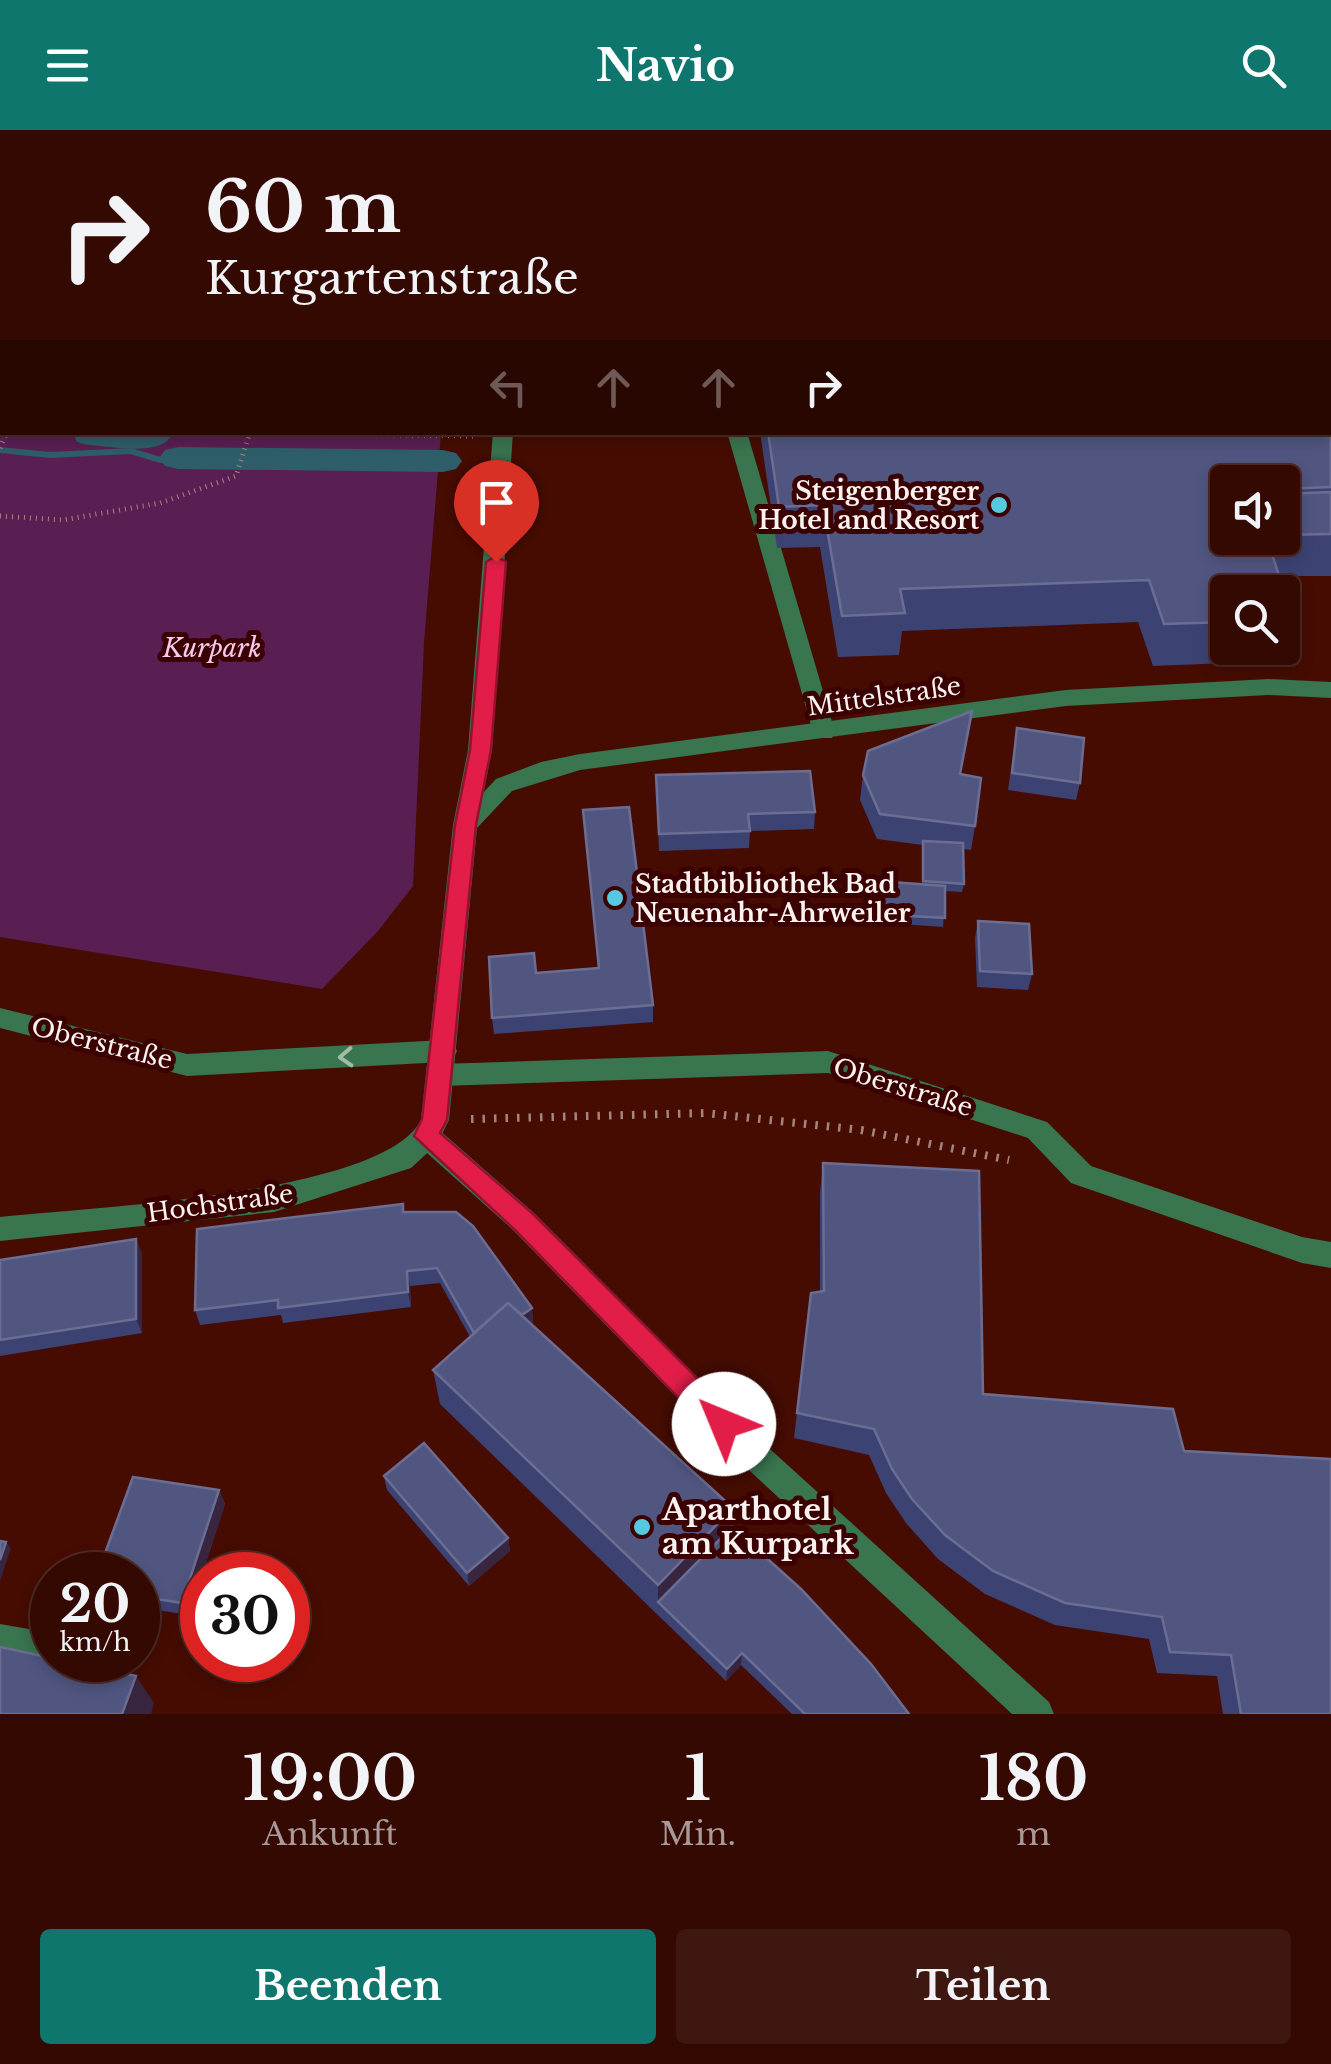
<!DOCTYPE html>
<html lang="de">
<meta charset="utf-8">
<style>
:root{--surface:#340902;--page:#3f1711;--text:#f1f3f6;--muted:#a99a99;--line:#4e2a24;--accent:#0f766e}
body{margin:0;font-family:"Libre Baskerville",serif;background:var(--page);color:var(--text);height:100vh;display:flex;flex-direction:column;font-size:38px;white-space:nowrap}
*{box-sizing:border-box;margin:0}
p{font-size:32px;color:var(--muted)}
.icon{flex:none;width:55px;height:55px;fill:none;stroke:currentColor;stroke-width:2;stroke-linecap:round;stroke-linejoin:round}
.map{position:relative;height:1584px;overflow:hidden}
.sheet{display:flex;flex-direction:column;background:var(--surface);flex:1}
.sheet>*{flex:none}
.hud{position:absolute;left:0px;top:0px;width:1332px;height:305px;box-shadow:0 5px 15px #0003,0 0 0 2px var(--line);background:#340902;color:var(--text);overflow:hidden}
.buttons{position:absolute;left:1210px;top:335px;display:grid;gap:20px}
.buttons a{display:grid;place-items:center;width:90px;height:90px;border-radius:10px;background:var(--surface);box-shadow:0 5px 15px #0003,0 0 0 2px var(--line);font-size:50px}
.speed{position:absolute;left:30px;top:1422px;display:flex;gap:20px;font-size:50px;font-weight:700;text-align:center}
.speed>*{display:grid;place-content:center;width:130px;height:130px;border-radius:50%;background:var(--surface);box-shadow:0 5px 15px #0003,0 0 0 2px var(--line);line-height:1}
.speed small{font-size:25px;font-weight:400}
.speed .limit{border:15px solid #d22;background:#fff;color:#111}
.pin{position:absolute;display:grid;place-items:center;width:85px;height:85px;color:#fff;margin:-102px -42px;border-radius:50% 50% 50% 0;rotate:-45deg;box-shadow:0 0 10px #0007}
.pin .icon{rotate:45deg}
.me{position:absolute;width:110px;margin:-55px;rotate:315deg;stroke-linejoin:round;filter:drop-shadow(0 0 8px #0008)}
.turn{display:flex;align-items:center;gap:35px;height:210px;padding:0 40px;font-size:45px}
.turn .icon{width:130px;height:130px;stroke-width:2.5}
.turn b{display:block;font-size:70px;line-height:85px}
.lanes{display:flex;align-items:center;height:95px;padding:0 40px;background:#0003;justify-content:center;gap:50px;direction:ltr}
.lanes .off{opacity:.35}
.eta{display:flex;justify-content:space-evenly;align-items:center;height:170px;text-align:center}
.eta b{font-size:60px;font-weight:800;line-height:70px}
.cta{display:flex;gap:20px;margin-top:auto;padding:20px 40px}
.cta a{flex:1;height:115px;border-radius:10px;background:var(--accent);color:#fff;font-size:40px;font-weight:800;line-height:115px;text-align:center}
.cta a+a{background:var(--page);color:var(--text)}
header{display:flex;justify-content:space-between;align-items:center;height:130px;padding:0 40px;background:var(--accent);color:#fff;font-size:45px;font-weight:800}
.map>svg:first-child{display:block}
.green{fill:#5a1f52}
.water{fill:#2e5e69}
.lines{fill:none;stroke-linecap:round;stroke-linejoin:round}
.stream{fill:#2e5e69;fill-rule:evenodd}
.canal{fill:#2e5e69;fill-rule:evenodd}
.path-far1{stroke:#a4847e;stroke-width:5;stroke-dasharray:1 5;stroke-linecap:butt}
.path{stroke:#a4847e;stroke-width:8;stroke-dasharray:2.5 9;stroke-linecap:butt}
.service{fill:#39754f;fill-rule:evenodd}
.minor{fill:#39754f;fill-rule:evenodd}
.tertiary{fill:#39754f;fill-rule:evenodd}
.wall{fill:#3c4373;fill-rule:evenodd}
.shaded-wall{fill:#382540}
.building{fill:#515681;stroke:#6b6e92;stroke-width:2.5}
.oneway{stroke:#a3baa8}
.route{fill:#e11d48;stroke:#92132f;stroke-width:2.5}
.poi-dot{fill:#56c9e1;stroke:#3a0100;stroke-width:4}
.labels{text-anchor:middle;stroke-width:10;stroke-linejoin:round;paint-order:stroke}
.poi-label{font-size:25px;font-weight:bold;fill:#faf2f0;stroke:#3a0100;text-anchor:end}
.park-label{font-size:25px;font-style:italic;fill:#f6caec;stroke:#3a0100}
.street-label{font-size:25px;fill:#faf2f0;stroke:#3a0100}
.near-poi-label{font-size:30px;font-weight:bold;fill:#faf2f0;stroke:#3a0100;text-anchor:start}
</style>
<header><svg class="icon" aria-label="menu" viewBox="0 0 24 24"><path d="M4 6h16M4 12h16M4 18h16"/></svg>Navio<svg class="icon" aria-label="search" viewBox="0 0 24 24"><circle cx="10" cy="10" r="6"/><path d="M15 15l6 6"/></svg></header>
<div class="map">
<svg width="1331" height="1584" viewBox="0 0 1331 1584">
<rect width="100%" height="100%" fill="#460c02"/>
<!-- green -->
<path class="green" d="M0,99L2,302L441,303L424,513L413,756L378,801L322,859L0,807Z"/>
<!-- water -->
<path class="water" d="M295,0H688L269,2Z
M73,303V302L173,303C162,328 112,316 88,315L77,312Z"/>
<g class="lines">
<!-- stream -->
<path class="stream" d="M0,317L50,322L131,318L161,327L178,325L183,328L178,331L160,333L130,324L50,328L0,323Z"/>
<!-- canal -->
<path class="canal" d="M178,317L443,320L456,323L462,331L456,339L443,342L178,339L165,336L159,328L165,320Z"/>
<!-- path-far1 -->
<path class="path-far1" d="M250,303L473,306
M0,318L7,302
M0,386L63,390L160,373L236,346L250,302"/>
<!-- path -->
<path class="path" d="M471,989L706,983L861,1000L1009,1030"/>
<!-- service -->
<path class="service" d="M727,302H747L835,602L832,608H816L813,602Z
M828,921L1047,992L1091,1036L1302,1107L1331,1112V1138L1302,1133L1071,1053L1028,1008L828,943L440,956L431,953L427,945L431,937L440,934Z
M0,1494L52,1503V1530L64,1531L52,1536L0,1528Z"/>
<!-- minor -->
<path class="minor" d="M1330,50H1331V62H1330Z
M493,302H513L492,620L477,695L465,704L453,695L468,620Z
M0,878L187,924L444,910L453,913L457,921L453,929L444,932L187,946L0,898Z
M427,994L437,998L533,1082L760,1310L1049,1572L1054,1584H1012L738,1330L513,1100L417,1014L413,1006L417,998Z"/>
<!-- tertiary -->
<path class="tertiary" d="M1268,549L1331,552V568L1268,565L1066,576L580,640L512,661L477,698L449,990L437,1014L411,1038L274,1082L0,1111V1087C84,1078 383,1065 421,990L453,695L496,649L541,632L580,624L1066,560Z"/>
</g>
<!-- wall -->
<path class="wall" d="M996,0H1331V5L1330,2H998Z
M1330,101L1331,103L1330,190Z
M1331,210V446H1279L1293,490L1279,531L1153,536L1138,492L902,501L899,525L838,527L820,417L777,418L760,302H1330ZM1228,352H1282V408H1228ZM1228,462H1282V518H1228Z
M1017,598L1080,653L1076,670L1008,660Z
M961,644L975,696L971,720L963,719L964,754L962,762L945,761L943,797L875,792L877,751L922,754L923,715L877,709L860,670L863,645Z
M656,645L815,682L814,699L750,701L749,718L659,721Z
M583,680L653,875V892L494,904L492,888L536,843L598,838Z
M978,791L1032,844L1028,860L977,857L975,808Z
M823,1033L983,1264L1184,1321L1331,1584H1223L1217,1546L1157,1543L1149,1509L1055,1495L985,1464L938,1429L906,1393L886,1363L869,1325L794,1308L811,1163L820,1162V1062Z
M403,1074L404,1082L532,1178L533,1193L531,1194L733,1378L732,1397L909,1584H792L741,1535L726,1551L440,1274L433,1240L470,1207L440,1153L410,1156L411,1177L283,1193L281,1185L200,1195L195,1180Z
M136,1109L142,1124V1203L0,1226V1130Z
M384,1346L508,1408L510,1421L469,1456L387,1360Z
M219,1360L225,1374L189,1485L138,1477V1445Z
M216,1530H284L281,1542L218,1534Z"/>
<!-- shaded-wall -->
<path class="shaded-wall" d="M690,0H851L833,2H690Z
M1014,0H1083L1082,2H1014Z
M1180,0H1214V2H1161Z
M1256,0H1331V5L1330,2H1255Z
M136,1109L142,1124V1203L136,1189Z
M407,1141L410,1156L411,1177L408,1162Z
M532,1178L533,1193L484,1231L481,1216Z
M219,1360L225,1374L189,1485L182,1473Z
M733,1378L731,1410L658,1472V1455Z
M508,1408L510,1421L469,1456L467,1443Z
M6,1412L11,1418L0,1451V1430Z
M742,1523L741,1535L726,1551L727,1539Z
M279,1530H284L281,1542L278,1536Z
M136,1546L154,1573L151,1584H122Z"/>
<!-- building -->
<path class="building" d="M1103,0H1180L1161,2H1105Z
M1330,101L1331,103L1330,149Z
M1330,210L1331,357L1282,359V352H1228V408H1267L1293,490H1282V462H1228V492L1164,494L1149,450L900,459L905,483L842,486L823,375L779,377L768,302H1330Z
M1331,362V404L1282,405V364Z
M972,581L960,644L981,648L975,696L880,684L863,645L868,621Z
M1017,598L1084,608L1080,653L1012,643Z
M810,641L815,682L748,684L750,701L659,704L656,645Z
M629,677L653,875L492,888L489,827L534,823L536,843L599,838L583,680Z
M923,711L963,713L964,754L923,751Z
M877,751L945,756V788L876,784Z
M978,791L1029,794L1032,844L980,841Z
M823,1033L979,1041L983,1264L1173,1279L1184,1321L1331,1329V1584H1241L1231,1525L1170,1522L1162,1487L1065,1473L993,1441L945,1405L912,1369L892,1339L874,1299L797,1283L811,1163L824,1161Z
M403,1074V1082H456L473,1096L532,1178L522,1185L508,1173L474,1203L437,1138L407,1141L408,1162L278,1178V1170L195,1180L197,1099Z
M136,1109V1189L0,1210V1130Z
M508,1173L733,1378L658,1455L433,1240Z
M424,1313L508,1408L467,1443L384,1346Z
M133,1347L219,1360L182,1473L138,1466V1445H97Z
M732,1397L801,1459L871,1534L909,1584H805L742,1523L727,1539L658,1472Z
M0,1411L6,1412L0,1430Z
M0,1517L52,1528V1530H61L136,1546L122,1584H0Z
M230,1530H279L278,1536Z"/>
<!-- one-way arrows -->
<defs><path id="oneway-chevron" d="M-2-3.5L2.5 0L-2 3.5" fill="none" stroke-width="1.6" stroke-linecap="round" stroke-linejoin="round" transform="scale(2.5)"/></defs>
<use class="oneway" href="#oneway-chevron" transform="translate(346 927) rotate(177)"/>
<!-- route -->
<path class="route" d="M496,426L506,432L491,620L476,695L447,990L440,1003L532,1083L734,1285L738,1294L734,1304L724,1307L714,1304L514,1099L414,1006L422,989L455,695L470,620L486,432Z"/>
<!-- markers -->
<g class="poi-dot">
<circle cx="999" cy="375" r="10"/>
<circle cx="615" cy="768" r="10"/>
<circle cx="642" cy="1397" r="10"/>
</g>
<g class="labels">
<!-- poi labels -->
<g class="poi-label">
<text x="979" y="370">Steigenberger<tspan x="979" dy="29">Hotel and Resort</tspan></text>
<text x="635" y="763" text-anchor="start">Stadtbibliothek Bad<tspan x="635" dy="29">Neuenahr-Ahrweiler</tspan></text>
</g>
<!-- park labels -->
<g class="park-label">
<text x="212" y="527">Kurpark</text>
</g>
<!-- street labels -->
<g class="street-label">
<text transform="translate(884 566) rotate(-8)" y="9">Mittelstraße</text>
<text transform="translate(102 913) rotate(14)" y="9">Oberstraße</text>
<text transform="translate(903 957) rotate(17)" y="9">Oberstraße</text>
<text transform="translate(220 1073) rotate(-8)" y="9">Hochstraße</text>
</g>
<!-- near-poi labels -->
<g class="near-poi-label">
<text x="662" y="1390">Aparthotel<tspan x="662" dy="34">am Kurpark</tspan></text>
</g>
</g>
</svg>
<div class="buttons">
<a><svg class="icon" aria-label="sound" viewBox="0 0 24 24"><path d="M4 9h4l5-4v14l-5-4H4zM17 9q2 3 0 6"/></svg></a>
<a><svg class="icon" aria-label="search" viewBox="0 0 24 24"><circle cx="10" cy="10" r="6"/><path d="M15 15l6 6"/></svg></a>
</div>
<div class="speed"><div>20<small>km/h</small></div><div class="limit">30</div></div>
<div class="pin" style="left:496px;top:432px;background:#d93025"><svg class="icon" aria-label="arrive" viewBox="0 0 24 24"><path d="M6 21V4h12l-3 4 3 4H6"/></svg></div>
<svg class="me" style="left:724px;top:1294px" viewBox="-20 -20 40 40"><circle r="19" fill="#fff"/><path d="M0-13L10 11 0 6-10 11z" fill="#e11d48"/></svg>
<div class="hud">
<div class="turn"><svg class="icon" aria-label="right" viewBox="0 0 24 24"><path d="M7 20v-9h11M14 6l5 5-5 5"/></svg><div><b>60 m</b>Kurgartenstraße</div></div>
<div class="lanes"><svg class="icon off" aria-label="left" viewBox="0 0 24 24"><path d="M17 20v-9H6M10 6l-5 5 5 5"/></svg><svg class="icon off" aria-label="ahead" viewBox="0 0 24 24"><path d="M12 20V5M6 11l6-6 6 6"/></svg><svg class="icon off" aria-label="ahead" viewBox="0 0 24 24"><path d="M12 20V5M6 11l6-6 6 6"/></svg><svg class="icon" aria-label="right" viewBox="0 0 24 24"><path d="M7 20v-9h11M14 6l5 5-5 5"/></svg></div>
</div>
</div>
<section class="sheet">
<div class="eta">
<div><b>19:00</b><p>Ankunft</p></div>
<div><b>1</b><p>Min.</p></div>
<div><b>180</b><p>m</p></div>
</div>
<div class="cta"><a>Beenden</a><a>Teilen</a></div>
</section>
